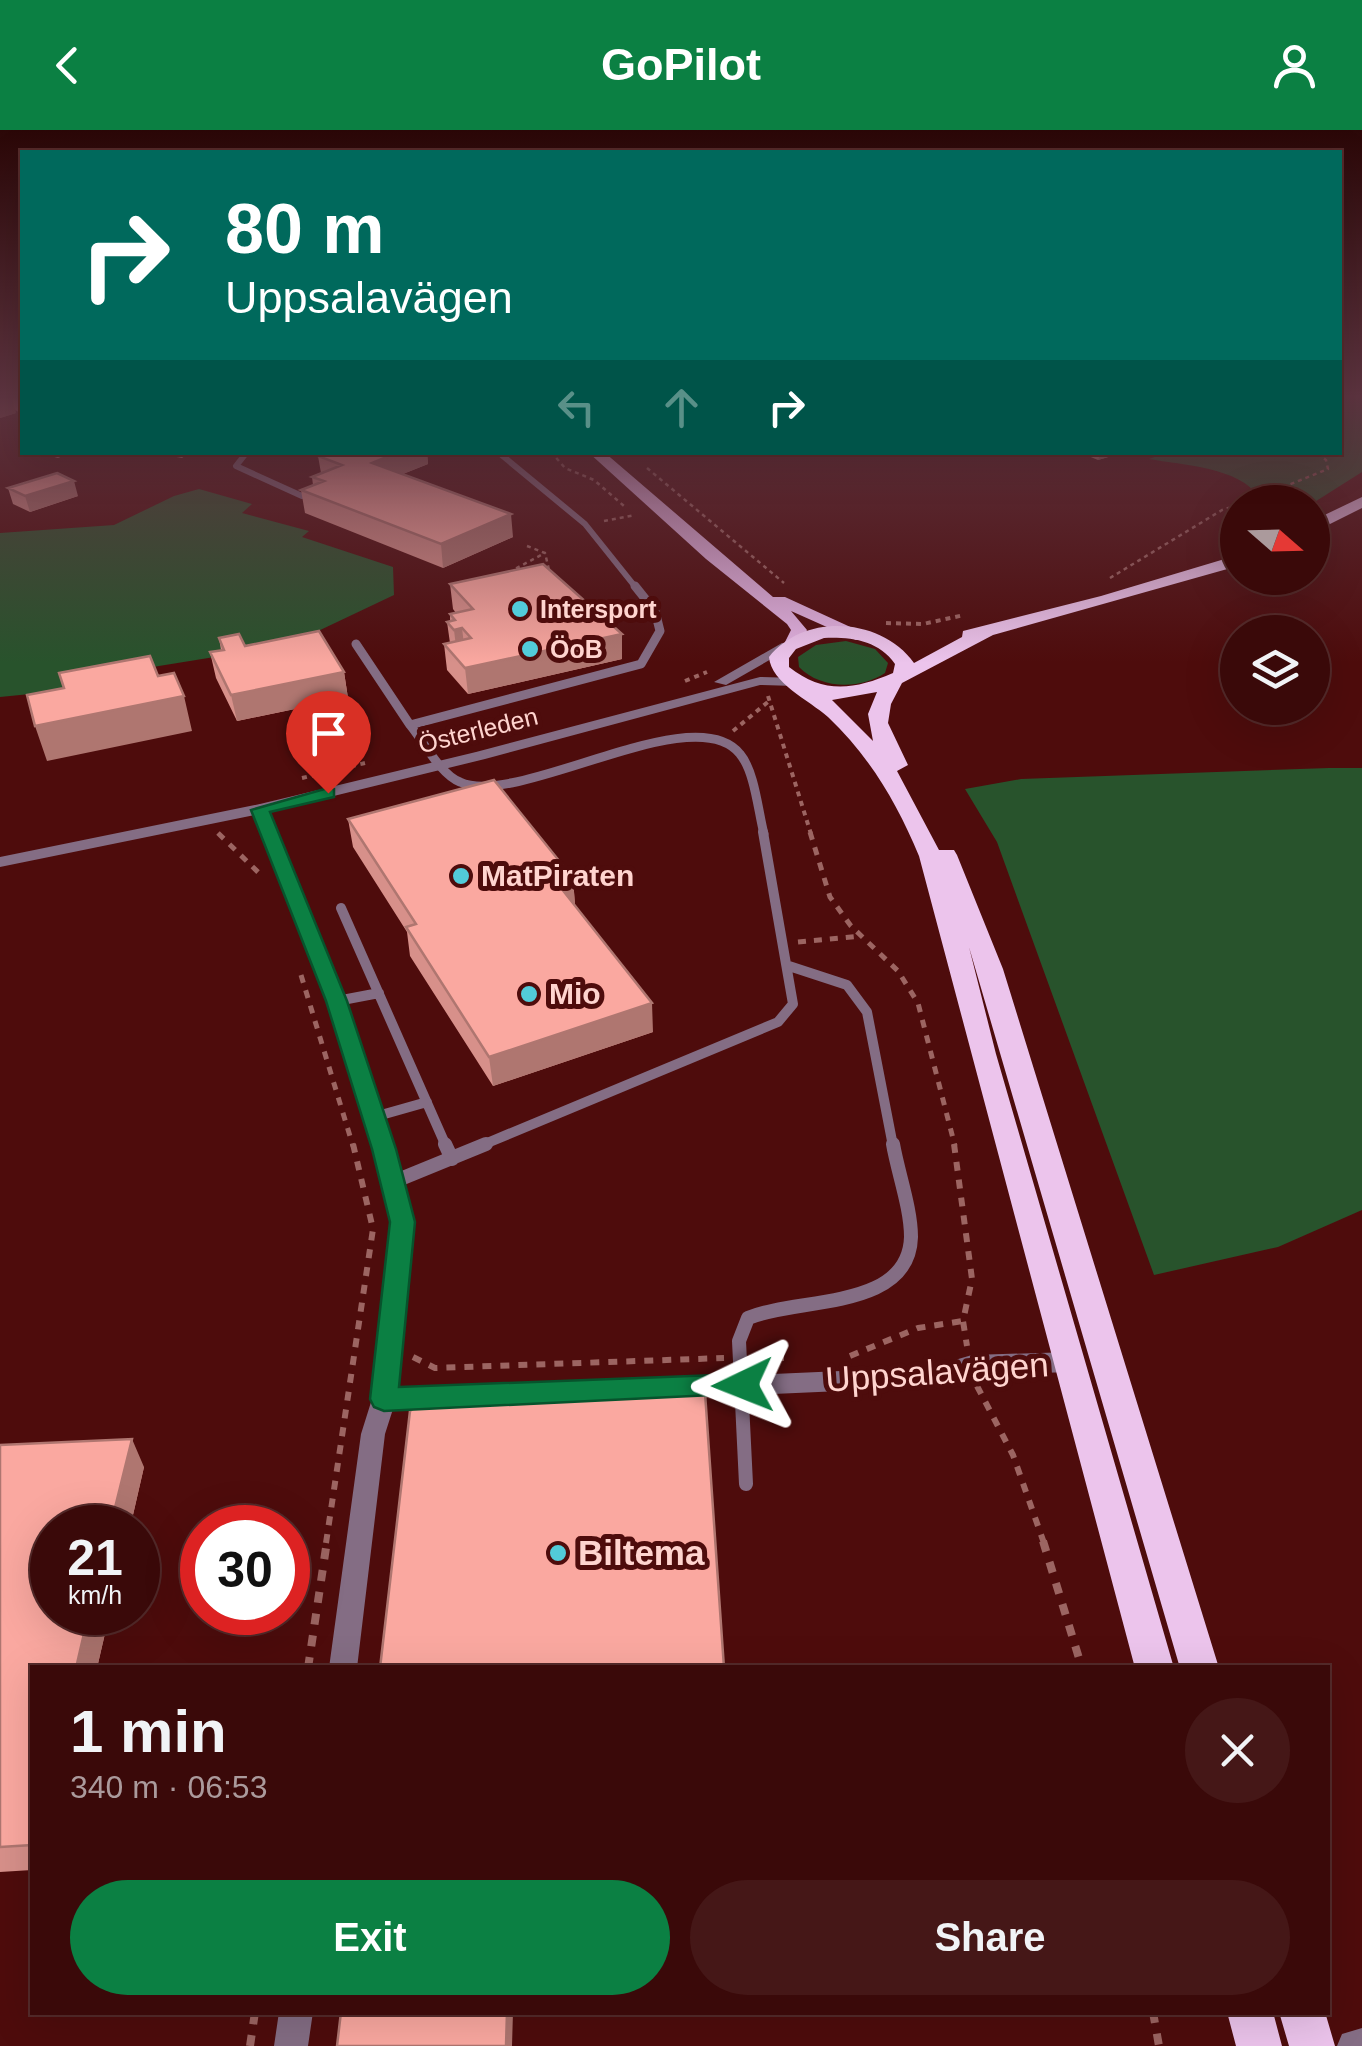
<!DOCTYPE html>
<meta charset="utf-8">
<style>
:root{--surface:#3a0909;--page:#451717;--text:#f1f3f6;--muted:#ab9a9c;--line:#542a2a;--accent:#0b8043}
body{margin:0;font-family:Arial,sans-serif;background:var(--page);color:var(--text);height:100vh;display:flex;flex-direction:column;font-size:38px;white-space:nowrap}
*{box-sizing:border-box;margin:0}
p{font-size:32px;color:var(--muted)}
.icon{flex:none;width:55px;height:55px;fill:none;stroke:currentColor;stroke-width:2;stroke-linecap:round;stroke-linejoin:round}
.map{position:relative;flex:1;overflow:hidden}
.side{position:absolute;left:30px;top:1535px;width:1300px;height:350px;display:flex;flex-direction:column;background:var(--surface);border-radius:0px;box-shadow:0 10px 40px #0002,0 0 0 2px var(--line)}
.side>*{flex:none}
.banner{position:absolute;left:20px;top:20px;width:1322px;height:305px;border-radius:0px;box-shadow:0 10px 40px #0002,0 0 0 2px var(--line);background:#00695c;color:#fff;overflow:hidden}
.needle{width:65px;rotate:110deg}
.tools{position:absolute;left:1220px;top:355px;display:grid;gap:20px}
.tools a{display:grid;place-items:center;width:110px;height:110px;border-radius:50%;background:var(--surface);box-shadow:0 10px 40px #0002,0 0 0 2px var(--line);font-size:50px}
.speed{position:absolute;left:30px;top:1375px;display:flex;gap:20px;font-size:50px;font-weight:700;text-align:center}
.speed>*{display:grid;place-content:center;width:130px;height:130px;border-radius:50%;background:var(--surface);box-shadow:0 10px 40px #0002,0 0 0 2px var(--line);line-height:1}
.speed small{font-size:25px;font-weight:400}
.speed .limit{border:15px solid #d22;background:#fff;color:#111}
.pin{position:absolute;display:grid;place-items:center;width:85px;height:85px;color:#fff;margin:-102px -42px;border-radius:50% 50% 50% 0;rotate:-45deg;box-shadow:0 0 10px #0007}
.pin .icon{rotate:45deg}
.me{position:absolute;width:110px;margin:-55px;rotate:268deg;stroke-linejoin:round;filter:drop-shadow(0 0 8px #0008)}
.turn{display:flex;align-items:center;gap:35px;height:210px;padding:0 40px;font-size:45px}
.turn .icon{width:130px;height:130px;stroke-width:2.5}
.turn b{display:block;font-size:70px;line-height:85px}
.lanes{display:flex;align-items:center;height:95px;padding:0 40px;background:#0003;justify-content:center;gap:50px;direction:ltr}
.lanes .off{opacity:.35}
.round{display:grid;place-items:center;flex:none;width:105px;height:105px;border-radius:52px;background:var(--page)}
.overview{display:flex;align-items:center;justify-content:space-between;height:170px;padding:0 40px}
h1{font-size:60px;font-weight:600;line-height:75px}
.primary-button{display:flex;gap:20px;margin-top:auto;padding:20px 40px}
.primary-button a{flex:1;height:115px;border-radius:60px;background:var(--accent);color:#fff;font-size:40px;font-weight:600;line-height:115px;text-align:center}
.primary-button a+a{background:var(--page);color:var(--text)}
header{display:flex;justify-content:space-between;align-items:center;height:130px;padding:0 40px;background:var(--accent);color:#fff;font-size:45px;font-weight:600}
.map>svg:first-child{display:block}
.green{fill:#28532c}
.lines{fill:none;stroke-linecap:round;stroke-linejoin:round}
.path-far4{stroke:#9c6562;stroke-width:2.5;stroke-dasharray:4 4;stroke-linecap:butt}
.path-far3{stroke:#9c6562;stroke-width:4;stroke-dasharray:5 5;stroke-linecap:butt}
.path-far2{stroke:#9c6562;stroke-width:5;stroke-dasharray:8 8;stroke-linecap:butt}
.path-far1{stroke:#9c6562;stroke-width:6;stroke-dasharray:9 9;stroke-linecap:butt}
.path{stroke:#9c6562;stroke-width:8;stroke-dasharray:11 11;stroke-linecap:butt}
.service-far3{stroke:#846d84;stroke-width:6}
.service-far2{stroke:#846d84;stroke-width:9}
.service-far1{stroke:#846d84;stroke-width:10}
.service{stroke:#846d84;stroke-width:14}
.minor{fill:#846d84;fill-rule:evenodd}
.tertiary{fill:#846d84;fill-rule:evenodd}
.primary{fill:#e1b2e1;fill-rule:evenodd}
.trunk{fill:#ecc4ec;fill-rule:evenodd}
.wall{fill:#d7908a}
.shaded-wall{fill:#af7670}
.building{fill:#faa8a0;stroke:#af7670;stroke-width:2.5}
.route{fill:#0b8043;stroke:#07532c;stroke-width:2.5}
.poi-dot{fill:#52cbd9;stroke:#4e0c0c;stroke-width:4}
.labels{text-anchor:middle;stroke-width:10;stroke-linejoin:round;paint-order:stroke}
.far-poi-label{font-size:25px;font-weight:bold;fill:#ffd4cf;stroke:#4e0c0c;text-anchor:start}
.far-street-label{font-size:25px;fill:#ffd4cf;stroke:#4e0c0c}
.poi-label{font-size:30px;font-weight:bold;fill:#ffd4cf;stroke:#4e0c0c;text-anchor:start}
.near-street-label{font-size:35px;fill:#ffd4cf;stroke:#4e0c0c}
.near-poi-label{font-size:35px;font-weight:bold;fill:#ffd4cf;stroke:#4e0c0c;text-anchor:start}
</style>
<header><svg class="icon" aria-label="back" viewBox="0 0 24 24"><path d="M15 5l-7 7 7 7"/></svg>GoPilot<svg class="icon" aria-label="person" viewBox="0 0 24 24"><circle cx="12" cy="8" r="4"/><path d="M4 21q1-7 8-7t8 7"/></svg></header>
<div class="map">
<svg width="1362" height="1916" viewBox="0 0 1362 1916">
<rect width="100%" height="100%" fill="#4e0c0c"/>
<!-- green -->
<path class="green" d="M1340,264H1362V342L1313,373L1247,372L1259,367C1239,337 1182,335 1149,329L1169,322H1340Z
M199,359L252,374L242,383L309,401L302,407L393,437L394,465L316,502L233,524L122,542L60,561L0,567V403L114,395L174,366Z
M846,511L875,519L888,533L885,543C860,560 820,559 799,537L798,527L816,515Z
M1329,638H1362V1080L1278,1117L1154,1145L997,712L965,659L1021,649Z"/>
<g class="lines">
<!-- path-far4 -->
<path class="path-far4" d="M1340,271L1353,264
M551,322L565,338L594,350L624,376
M647,338L784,453
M1246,372L1328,339L1326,330L1315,322
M604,391L635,385
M527,416L545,423L550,444
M517,442L513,440L545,423
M1110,448L1222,380L1238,375"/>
<!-- path-far3 -->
<path class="path-far3" d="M886,493L923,494L964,485
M685,551L707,542
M768,566L811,704
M733,601L769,571
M302,648L365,633"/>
<!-- path-far2 -->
<path class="path-far2" d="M810,702L830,767L851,796L898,841L918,873L955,1016
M218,703L263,747
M571,753L592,747
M798,812L861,806
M301,845L353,1016"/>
<!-- path-far1 -->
<path class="path-far1" d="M954,1014L972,1149L963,1191L967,1216
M850,1226L918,1198L963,1191
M413,1227L435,1238L724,1228
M760,1228H784
M977,1256L1013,1325L1044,1413
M326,1413L373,1099L353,1014"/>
<!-- path -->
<path class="path" d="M1043,1411L1082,1538
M308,1538L327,1411
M1153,1882L1159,1916
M250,1916L255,1882"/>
<!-- service-far3 -->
<path class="service-far3" d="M247,322L236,336L302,366
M498,322L585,394L637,459"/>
<!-- service-far2 -->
<path class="service-far2" d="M635,456L655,481L660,501L641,534L410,595C424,612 440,644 460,652C517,679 694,566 740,624C755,642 758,681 764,704
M356,514L410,595"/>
<!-- service-far1 -->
<path class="service-far1" d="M341,778L446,1016
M789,836L847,855L867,882L893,1016
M337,871L379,863
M374,987L427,972
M480,1016L778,892L793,874L763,702"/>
<!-- service -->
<path class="service" d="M445,1014L452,1029
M393,1052L486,1014
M746,1354L739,1211L748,1188C797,1167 909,1181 911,1107C911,1078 898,1043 893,1014"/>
<!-- minor -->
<path class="minor" d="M260,674L268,679L346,871L394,1019L413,1092L397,1258L452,1257L461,1260L464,1267L461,1274L452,1277L393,1279L385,1304L357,1538H329L361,1304L372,1269L391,1092L374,1019L328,871L252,679Z
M1071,1222L1079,1225L1083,1232L1079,1239L1071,1242L972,1245L931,1257L680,1268L671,1265L668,1258L671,1251L680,1248L931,1237L972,1225Z
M279,1882H313L308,1916H274Z
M1362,1898V1916H1337L1342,1904Z"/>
<!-- tertiary -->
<path class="tertiary" d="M782,513L794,516L726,555L714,552Z
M760,547L795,548L802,552L795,556L760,555L485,629L260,684L0,737V727L260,674L476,622Z"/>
<!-- primary -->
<path class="primary" d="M588,322H604L773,467H785L870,506L856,510L791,481L807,500L800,516H788L785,512L791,500L787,494L706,429Z"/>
<!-- trunk -->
<path class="trunk" d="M1362,367V378L1312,403V391Z
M1238,425V436L993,505L902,553L891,574L888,593L908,635L897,641L939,720H954L957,725L1003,839L1219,1538H1180L969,817L996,924L1174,1538H1135L919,726C897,673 870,627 828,587C809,570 771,553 769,527C805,482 882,488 914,533L962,507L963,501L1101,466ZM824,508C851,507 878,510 895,534L893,543C854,560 823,564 789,537V528L796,519ZM877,562L868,584L873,611L832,570Z
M1227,1882H1273L1282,1916H1236Z
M1279,1882H1325L1335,1916H1289Z"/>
</g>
<!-- wall -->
<path class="wall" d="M0,264H22V284L15,280L16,283L0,288Z
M46,322H70L58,328L47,325Z
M150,322H190L182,328Z
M328,322H427L428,334L403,344L513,407L443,438L305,383L301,360L313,355L312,347L321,343L318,326Z
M1116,322L1115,325L1098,330L1081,323Z
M8,358L78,366L30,382L13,374Z
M450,454L622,529L468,564L447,540L444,514L450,513L447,492L450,491V484L456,483L453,479Z
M219,508L344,542L348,568L237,591L216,548L210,522L221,520Z
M348,689L573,748L575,775L653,902L493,956L410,826L407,802L353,717Z
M0,1315L144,1337L130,1398H52V1482H110L97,1538H32V1740L0,1742Z"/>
<!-- shaded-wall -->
<path class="shaded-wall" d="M0,264H11L16,283L0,288Z
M56,322H70L58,328Z
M399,322H427L428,334L375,355L372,333Z
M1101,322H1116L1115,325L1098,330Z
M74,351L78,366L30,382L25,366Z
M511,384L513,407L443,438L441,414Z
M462,498L465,523L457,525L454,500Z
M622,504V529L468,564L465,538Z
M344,542L348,568L237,591L231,565Z
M184,566L192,601L47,631L35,596Z
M573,748L575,776L557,753Z
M652,873L653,902L493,956L489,927Z
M132,1309L144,1337L130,1398H110Z
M89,1482H110L97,1538H76Z
M507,1882H513L512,1916H506Z"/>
<!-- building -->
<path class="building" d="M328,322H399L372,333L511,384L441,414L301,360L324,351L312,347L342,335L318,326Z
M57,343L74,351L25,366L8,358Z
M543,434L622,504L465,538L444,514L471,508L462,498L454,500L447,492L455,490L450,484L473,479L450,454Z
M319,501L344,542L231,565L210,522L224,520L219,508L239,504L245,516Z
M150,526L158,546L174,543L184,566L35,596L27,565L64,558L59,543Z
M494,650L573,748L557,753L652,873L489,927L406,797L416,794L348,689Z
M704,1248L724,1538H380L410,1281L438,1257Z
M132,1309L110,1398H52V1482H89L76,1538H32V1715L0,1717V1315Z
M341,1882H507L506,1916H337Z"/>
<!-- sky -->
<linearGradient id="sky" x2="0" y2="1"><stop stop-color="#2b0707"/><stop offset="0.5" stop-color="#5d3440"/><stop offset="1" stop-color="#5d3440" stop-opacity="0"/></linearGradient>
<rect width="1362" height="533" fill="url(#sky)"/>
<!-- route -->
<path class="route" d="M328,658L334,659V667L270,682L347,871L396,1019L415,1092L399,1257L743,1244L753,1247L757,1255L753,1263L384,1281L374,1277L370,1269L390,1092L372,1019L326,871L251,680Z"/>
<!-- markers -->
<g class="poi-dot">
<circle cx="520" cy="479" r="10"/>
<circle cx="530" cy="519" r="10"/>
<circle cx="461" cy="746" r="10"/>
<circle cx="529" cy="864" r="10"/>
<circle cx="558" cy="1423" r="10"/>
</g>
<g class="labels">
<!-- far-poi labels -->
<g class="far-poi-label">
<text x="540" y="488">Intersport</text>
<text x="550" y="528">ÖoB</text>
</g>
<!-- far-street labels -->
<g class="far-street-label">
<text transform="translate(478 600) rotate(-14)" y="9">Österleden</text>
</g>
<!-- poi labels -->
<g class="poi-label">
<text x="481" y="756">MatPiraten</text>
<text x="549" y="874">Mio</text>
</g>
<!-- near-street labels -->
<g class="near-street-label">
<text transform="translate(937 1242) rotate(-4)" y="12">Uppsalavägen</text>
</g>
<!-- near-poi labels -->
<g class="near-poi-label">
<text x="578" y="1435">Biltema</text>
</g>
</g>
</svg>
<div class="tools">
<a><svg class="needle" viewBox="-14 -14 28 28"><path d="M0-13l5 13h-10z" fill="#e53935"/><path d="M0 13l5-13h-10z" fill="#ab9a9c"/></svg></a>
<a><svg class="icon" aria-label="layers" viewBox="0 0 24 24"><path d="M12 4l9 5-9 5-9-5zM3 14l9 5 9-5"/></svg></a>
</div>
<div class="speed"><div>21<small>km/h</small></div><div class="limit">30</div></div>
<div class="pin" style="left:328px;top:663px;background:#d93025"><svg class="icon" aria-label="arrive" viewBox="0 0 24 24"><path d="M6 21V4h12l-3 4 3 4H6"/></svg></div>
<svg class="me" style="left:743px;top:1255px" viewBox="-20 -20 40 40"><path d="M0-17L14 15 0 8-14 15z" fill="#0b8043" stroke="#fff" stroke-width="4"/></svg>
<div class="banner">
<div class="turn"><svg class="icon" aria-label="right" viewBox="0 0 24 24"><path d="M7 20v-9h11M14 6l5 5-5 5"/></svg><div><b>80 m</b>Uppsalavägen</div></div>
<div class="lanes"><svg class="icon off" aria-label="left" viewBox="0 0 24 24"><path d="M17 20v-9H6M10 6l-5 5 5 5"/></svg><svg class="icon off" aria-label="ahead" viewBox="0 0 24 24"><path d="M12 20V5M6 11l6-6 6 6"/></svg><svg class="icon" aria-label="right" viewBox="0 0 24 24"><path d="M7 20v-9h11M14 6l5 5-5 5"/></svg></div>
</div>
<section class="side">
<div class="overview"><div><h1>1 min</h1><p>340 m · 06:53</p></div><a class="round"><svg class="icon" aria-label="close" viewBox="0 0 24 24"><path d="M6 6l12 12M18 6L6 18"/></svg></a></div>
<div class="primary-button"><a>Exit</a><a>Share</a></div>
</section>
</div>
